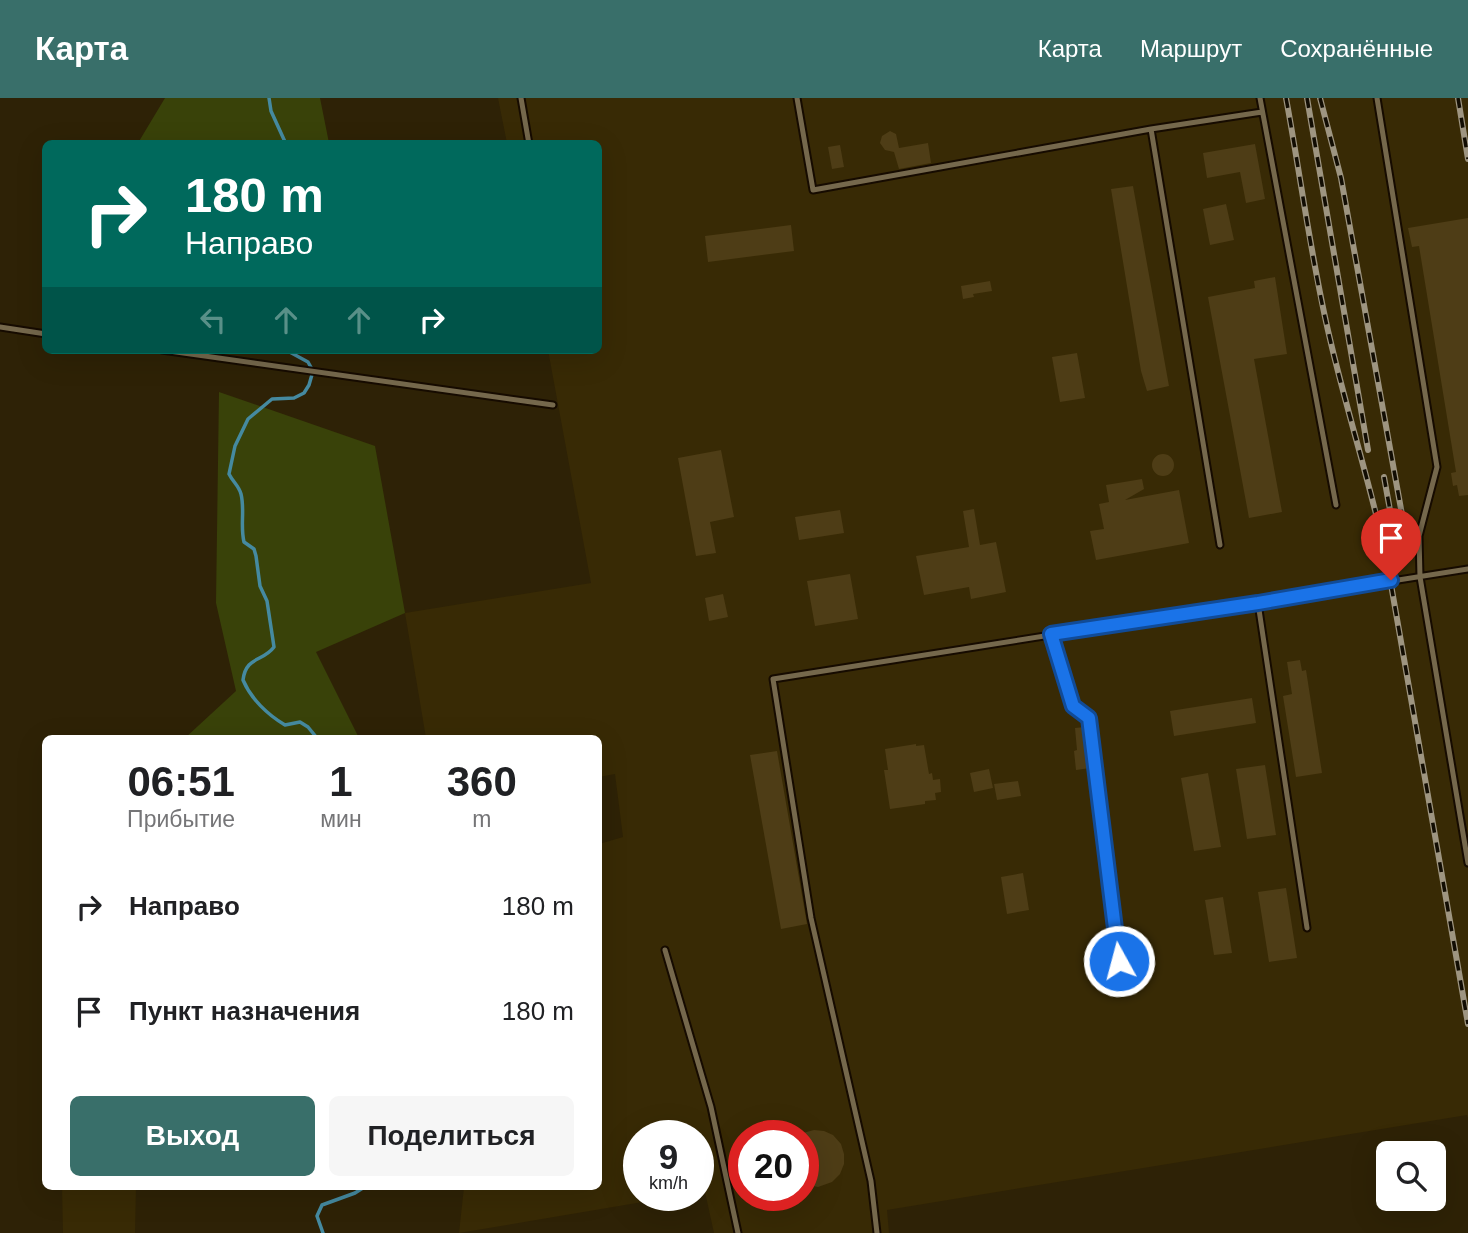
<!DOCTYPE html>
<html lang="ru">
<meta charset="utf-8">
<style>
:root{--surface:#fff;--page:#f6f6f6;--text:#202124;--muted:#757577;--accent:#396f6a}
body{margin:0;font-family:Arial,sans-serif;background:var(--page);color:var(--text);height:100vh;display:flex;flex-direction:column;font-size:26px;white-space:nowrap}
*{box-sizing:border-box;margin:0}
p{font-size:23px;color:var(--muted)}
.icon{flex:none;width:38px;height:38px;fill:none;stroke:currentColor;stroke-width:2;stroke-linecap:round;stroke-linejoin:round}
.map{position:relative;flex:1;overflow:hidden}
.sheet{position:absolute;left:42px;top:637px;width:560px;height:455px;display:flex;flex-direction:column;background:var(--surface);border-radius:10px;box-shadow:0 7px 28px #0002}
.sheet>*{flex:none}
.hud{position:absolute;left:42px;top:42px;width:560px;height:214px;border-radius:10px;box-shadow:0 7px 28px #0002;background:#00695c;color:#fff;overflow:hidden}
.tools{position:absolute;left:1376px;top:1043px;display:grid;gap:14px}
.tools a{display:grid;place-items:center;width:70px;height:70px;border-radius:10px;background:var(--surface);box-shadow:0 7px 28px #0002;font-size:35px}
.speed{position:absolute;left:623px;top:1022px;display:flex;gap:14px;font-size:35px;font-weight:700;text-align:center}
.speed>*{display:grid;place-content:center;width:91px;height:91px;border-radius:50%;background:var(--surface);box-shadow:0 7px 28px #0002;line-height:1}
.speed small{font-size:18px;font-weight:400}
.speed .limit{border:10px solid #d22;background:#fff;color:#111}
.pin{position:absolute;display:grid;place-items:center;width:60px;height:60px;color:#fff;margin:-72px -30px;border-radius:50% 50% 50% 0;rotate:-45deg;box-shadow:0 0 7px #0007}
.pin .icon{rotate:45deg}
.me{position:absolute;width:77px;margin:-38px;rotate:353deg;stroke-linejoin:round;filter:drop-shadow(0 0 5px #0008)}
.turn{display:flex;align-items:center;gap:24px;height:147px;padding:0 28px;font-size:32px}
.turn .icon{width:91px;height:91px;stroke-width:2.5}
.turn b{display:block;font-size:49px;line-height:60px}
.lanes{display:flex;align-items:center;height:66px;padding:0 28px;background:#0003;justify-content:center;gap:35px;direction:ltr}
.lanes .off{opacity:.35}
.eta{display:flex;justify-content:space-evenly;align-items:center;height:119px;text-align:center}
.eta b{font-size:42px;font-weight:700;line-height:49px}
.button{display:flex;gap:14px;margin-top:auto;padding:14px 28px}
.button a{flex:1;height:80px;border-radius:10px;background:var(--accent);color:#fff;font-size:28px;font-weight:700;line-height:80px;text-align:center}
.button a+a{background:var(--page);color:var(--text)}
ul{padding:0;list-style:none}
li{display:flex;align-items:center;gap:21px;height:105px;padding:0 28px}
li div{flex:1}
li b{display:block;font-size:26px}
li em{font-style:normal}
header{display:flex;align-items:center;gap:42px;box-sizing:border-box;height:98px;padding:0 35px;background:var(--accent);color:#fff}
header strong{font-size:33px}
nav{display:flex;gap:38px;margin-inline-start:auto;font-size:24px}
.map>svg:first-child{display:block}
.built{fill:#382a05;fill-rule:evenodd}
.green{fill:#394209}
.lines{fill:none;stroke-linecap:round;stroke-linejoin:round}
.stream{stroke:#458aa0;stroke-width:3.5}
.building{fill:#4e3d16}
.service-casing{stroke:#160b00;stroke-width:9}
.service{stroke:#75684c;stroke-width:5}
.rail-casing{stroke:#9e9581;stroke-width:6}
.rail{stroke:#120d03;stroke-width:3.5;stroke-dasharray:10;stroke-linecap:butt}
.route-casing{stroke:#114b97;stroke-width:18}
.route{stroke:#1a73e8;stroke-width:12}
</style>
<header>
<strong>Карта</strong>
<nav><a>Карта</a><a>Маршрут</a><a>Сохранённые</a></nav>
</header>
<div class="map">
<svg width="1468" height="1135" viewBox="0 0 1468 1135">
<rect width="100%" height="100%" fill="#2e2206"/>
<!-- built -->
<path class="built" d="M498,0H1468V1020L1467,1017L887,1112L889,1135H714L705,1094L698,1095V1038H639V1097H684L459,1135L464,1089L598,1088L599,746L623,739L615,676L599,679L598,640H426L405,515L591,485L548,252H598V46L507,45ZM744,1038H803V1097H744Z
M62,1089H136L135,1135H63Z"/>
<!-- green -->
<path class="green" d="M165,0H320L329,45H138Z
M219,294L375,348L405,515L316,554L359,640H185L236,593L216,505Z"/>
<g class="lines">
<!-- stream -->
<path class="stream" d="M269,0L271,13L286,46
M256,252H257
M286,252L308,264L313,273L309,287L304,295L294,300L272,301L248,321L235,348L229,376C233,384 239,388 241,396C245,412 240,428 244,444L254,451L256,458L260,488L267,503L274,549C263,564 246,558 243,582C251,601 268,617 285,627L300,624L308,629L317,640
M323,1135L317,1118L322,1107L355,1095L366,1088"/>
</g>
<!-- building -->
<path class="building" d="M890,33L896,36L899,50L928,45L931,65L899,71L894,54L885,52L880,45L882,38Z
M1255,46L1265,101L1246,105L1240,74L1207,80L1203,55Z
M840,47L844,69L832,71L828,49Z
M1133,88L1169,288L1147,293L1141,273L1111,91Z
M1226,106L1234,142L1210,147L1203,111Z
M1468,120V397L1459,398L1457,387L1453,388L1451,375L1456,374L1419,148L1412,149L1408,130Z
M791,127L794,153L708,164L705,138Z
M1275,179L1287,256L1254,261L1282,414L1249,420L1208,199L1255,190L1254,183Z
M990,183L992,193L973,196L974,199L963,201L961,188Z
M1077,255L1085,300L1060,304L1052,259Z
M721,352L734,419L710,424L716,455L696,458L678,360Z
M1152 367a11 11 0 1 1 22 0a11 11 0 1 1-22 0Z
M1142,381L1144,391L1125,402L1179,392L1189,445L1096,462L1090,433L1104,431L1099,406L1109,404L1106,387Z
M974,411L980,447L996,444L1006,494L971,501L969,489L924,497L916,458L969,449L963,413Z
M840,412L844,435L799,442L795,419Z
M850,476L858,521L815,528L807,483Z
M723,496L728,519L709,523L705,500Z
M1300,562L1302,573L1306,572L1322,675L1296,679L1283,598L1292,596L1287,564Z
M1252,600L1256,625L1174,638L1170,613Z
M1085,629L1090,670L1076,672L1074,653L1077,652L1075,630Z
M916,646V648L924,647L929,676L932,675L933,682L940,681L941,694L935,695L936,702L925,703V706L890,711L884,672H888L885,651Z
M777,653L807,826L781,831L750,657Z
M1265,667L1276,737L1247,741L1236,671Z
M989,671L993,690L974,694L970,675Z
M1208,675L1221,749L1194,753L1181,680Z
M1018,683L1021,698L997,702L994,686Z
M1023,775L1029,812L1007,816L1001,779Z
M1286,790L1297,860L1269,864L1258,794Z
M1223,799L1232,855L1214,857L1205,802Z
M814,1032L824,1033L833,1037L841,1046L844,1056V1066L840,1076L832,1084L818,1089L803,1086V1035Z"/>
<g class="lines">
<!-- service casing -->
<g class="service-casing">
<path id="service" d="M521,0L529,46
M797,0L813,92L1151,31L1262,14
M1260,0L1336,407
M1377,0L1437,369L1419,438L1420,479L1468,765
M1151,31L1220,447
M0,229L46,236
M162,252L553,307
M1258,505L1307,830
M1051,535L1073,608L1089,620L1119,863
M665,852L711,1009L738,1135
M877,1135L871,1083L811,820L773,581L1468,471"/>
</g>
<!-- service -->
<use href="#service" class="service"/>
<!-- rail casing -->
<g class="rail-casing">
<path id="rail" d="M1286,0C1301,80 1311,162 1330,241C1347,314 1370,385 1386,458L1468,926
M1307,0L1368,352
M1320,0L1341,80L1405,433
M1458,0L1468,61
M1384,379L1394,434"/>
</g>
<!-- rail -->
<use href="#rail" class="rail"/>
</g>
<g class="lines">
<!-- route casing -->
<g class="route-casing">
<path id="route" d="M1119,863L1089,620L1073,608L1051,536L1258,505L1391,482"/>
</g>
<!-- route -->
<use href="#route" class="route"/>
</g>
</svg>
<div class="tools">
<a><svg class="icon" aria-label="search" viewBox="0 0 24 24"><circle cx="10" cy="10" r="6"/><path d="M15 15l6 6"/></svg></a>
</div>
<div class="speed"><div>9<small>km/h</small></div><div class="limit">20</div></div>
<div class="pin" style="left:1391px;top:482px;background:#d93025"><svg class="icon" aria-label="arrive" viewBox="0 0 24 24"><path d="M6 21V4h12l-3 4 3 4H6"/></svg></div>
<svg class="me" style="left:1119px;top:863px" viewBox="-20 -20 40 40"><circle r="17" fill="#1a73e8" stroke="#fff" stroke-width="3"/><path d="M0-11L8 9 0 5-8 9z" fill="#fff"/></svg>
<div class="hud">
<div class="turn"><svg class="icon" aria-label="right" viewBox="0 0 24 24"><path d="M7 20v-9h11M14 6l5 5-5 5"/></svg><div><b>180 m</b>Направо</div></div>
<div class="lanes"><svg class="icon off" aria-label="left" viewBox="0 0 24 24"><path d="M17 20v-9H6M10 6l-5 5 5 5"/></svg><svg class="icon off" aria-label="ahead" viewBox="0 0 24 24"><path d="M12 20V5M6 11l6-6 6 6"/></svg><svg class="icon off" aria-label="ahead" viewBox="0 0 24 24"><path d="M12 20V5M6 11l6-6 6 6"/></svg><svg class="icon" aria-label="right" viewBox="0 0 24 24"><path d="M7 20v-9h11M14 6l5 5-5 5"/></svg></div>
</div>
<section class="sheet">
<div class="eta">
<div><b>06:51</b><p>Прибытие</p></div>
<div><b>1</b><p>мин</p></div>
<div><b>360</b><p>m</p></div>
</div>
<ul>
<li><svg class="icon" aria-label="right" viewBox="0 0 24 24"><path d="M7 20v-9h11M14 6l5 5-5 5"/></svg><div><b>Направо</b></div><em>180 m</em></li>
<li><svg class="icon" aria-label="arrive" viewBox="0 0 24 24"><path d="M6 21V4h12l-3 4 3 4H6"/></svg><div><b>Пункт назначения</b></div><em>180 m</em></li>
</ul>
<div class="button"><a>Выход</a><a>Поделиться</a></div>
</section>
</div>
